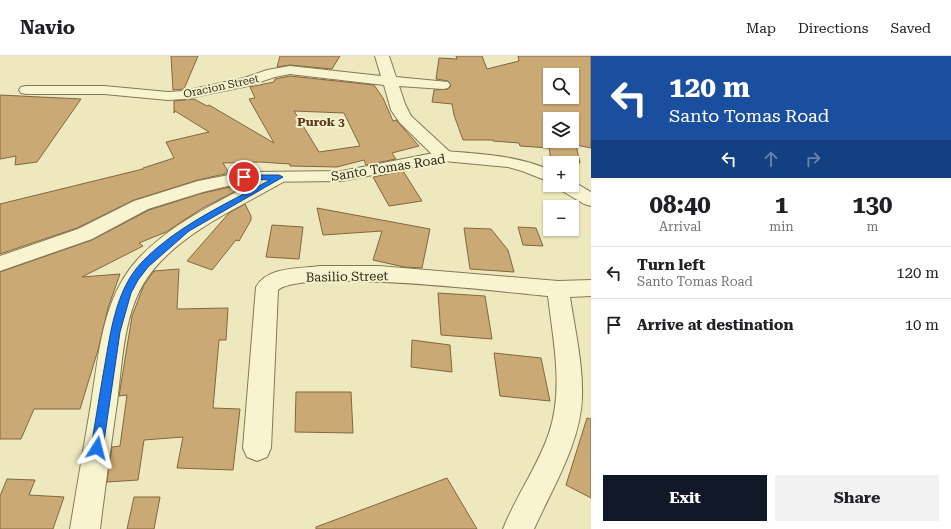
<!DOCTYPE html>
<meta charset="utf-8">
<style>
:root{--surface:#fff;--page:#f2f2f2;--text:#202124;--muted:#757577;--line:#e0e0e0;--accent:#111827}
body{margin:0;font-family:"Roboto Serif",serif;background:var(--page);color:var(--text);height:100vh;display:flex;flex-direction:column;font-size:15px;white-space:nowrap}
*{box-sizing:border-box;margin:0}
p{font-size:13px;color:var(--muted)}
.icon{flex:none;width:22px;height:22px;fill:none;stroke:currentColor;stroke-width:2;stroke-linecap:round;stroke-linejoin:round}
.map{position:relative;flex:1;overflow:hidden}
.side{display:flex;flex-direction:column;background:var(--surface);width:360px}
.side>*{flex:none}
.hud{background:#1a4fa0;color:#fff;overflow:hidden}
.buttons{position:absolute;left:543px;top:12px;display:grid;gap:8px}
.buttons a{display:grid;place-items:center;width:36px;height:36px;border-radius:0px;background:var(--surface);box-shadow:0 1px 3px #0004;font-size:20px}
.pin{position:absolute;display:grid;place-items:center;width:34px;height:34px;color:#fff;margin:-17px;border:2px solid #fff;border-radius:50%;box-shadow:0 1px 4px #0007}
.me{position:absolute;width:44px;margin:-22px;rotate:9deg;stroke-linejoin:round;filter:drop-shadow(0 0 3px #0008)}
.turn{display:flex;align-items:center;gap:14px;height:84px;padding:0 12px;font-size:18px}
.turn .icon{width:52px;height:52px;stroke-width:2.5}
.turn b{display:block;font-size:28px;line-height:34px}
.lanes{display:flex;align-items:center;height:38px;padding:0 12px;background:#0003;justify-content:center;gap:20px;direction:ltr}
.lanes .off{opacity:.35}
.eta{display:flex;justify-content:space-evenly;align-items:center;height:68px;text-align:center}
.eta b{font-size:24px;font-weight:700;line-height:28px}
.action{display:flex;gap:8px;margin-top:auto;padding:8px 12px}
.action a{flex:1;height:46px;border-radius:0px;background:var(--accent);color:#fff;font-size:16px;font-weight:700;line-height:46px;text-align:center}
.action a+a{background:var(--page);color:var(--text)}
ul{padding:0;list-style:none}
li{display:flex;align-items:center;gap:12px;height:52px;padding:0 12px;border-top:1px solid var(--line)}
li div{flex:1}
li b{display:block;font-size:15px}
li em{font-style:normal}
header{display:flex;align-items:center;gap:24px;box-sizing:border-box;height:56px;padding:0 20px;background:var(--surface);border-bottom:1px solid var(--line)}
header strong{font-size:19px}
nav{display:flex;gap:22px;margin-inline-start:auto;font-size:14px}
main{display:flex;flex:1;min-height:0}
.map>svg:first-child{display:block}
.building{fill:#caa974;stroke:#83673d;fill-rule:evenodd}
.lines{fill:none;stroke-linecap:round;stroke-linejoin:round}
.minor-casing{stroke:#847857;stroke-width:2}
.tertiary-casing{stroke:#847857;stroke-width:2}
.minor{fill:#f8f4d0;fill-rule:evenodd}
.tertiary{fill:#f8f4d0;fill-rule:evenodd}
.route{fill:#1a73e8;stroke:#114b97}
.labels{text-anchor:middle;stroke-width:4;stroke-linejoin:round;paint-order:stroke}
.far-street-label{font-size:11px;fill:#342c1b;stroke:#f4f1cd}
.far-neighbourhood-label{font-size:12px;font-weight:bold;fill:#5f371c;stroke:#f4f1cd}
.street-label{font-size:13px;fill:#342c1b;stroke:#f4f1cd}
</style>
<header>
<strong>Navio</strong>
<nav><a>Map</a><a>Directions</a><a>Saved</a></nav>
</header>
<main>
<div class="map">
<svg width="591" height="473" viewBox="0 0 591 473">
<rect width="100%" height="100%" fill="#ede8bd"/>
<!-- building -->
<path class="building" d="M171,0H198L184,33L173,34Z
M280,0H340L332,13L290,9L277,11Z
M456,0H482L487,13L519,5L518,0H591V92L576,89L580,107L551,104L549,92L520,90L519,87L493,85V84H463L454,59L452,48L432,46L434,34L448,33L451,30L448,25L436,23L439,2L457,3ZM550,19H572V41H550ZM550,63H572V85H550Z
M290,20L374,29L383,42L393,65L396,64L419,90L392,97L396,103L366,109L364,104L337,111L290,110V108L260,106L223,107L229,117L198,124L134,144L77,172L0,198V148L143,113V112L174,102L166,86L209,76L175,55L174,57V45L194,43L207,50L209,49L274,87L249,43L255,42L250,31L274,26L275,23ZM294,55L344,57L360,90L319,96Z
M0,39L81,43L37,106L15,109L16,100L0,103Z
M403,115L422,145L389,150L373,121Z
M235,130L238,134L201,153L166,176L139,187L143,190L82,221L120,218L108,252L98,294L80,353H34L21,383H0V216L92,184L149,154L203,137Z
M245,148L251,160V164L239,185L236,184L212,214L187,205L229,157Z
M317,152L430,173L422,212L404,211L373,204L382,175L323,179Z
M272,169L303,171L299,203L266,201Z
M518,171L536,172L543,190L523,189Z
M464,172L491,173L508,194L514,216L470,213Z
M179,213L177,253L228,252L226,284H219L213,352L240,353L233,414L177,412L183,381L144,384L138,424L107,426L112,391L120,390L127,339L119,340L132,260L144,229L154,215Z
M438,237L485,240L492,283L441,279Z
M412,284L450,289L452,316L411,311Z
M494,297L541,302L550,345L500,340Z
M296,336H351L353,377L295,376Z
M587,362L591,363V442L566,429Z
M447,422L477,473H316V471Z
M7,423L35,424L29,439L64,441L53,473H0V440Z
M134,441H160L154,473H127Z"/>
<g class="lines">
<!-- minor casing -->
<g class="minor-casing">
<path id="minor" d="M375,0H389L396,21L448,26L450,29L448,32L443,33L399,30L405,48L411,60L450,96L453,100L450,104L444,105L438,104L400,67L391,54L384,29L290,18L275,21L248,30L184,43L168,44L104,38H26L21,37L19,34L21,31L26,30H104L168,36L184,35L244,22L267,14L290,10L381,20Z
M279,116L285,117L288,121L285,125C240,151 187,173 153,214C123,250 123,303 117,347C111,389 105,431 100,473H70C77,431 84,389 91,348C99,298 102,242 138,203C174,164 227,142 273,117Z
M320,210H379L558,225L591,224V240L570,241C575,274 583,308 582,341C581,386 552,433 534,473H503C516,440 538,410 549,377C564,333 553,284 548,240C504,236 305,212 278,234L271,392L267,401L257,405L247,401L243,392L256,231C268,210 299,213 320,210Z"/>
</g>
<!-- tertiary casing -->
<g class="tertiary-casing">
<path id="tertiary" d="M444,95C480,98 516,99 550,114V126L522,115L508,111L444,105L342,125L244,126L203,136L148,153L92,183L0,215V200L78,173L134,145L198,125L244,116L342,115Z
M572,125L591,136V150L584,148L559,133L556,129H572Z"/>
</g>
<!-- minor -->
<use href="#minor" class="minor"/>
<!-- tertiary -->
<use href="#tertiary" class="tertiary"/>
</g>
<!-- route -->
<path class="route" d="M244,119H279L283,121L189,175L148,211L138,224L131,237L120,276L103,392L101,395L97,397L93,395L91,392C95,367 99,343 103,319C110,282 114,235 142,206C178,169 226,148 270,124L241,123V120Z"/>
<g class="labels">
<!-- far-street labels -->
<g class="far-street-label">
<text transform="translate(221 30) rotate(-12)" y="4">Oracion Street</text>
</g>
<!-- far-neighbourhood labels -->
<g class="far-neighbourhood-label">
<text x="321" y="70">Purok 3</text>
</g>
<!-- street labels -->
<g class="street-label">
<text transform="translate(388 111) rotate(-9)" y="5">Santo Tomas Road</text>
<text transform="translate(347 220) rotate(-1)" y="5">Basilio Street</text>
</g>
</g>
</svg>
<div class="buttons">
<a><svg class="icon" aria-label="search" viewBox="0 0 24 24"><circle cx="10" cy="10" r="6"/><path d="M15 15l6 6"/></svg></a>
<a><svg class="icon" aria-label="layers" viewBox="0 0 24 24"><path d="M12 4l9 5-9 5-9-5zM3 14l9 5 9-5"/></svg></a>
<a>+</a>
<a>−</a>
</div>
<div class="pin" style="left:244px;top:121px;background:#d93025"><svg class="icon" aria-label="arrive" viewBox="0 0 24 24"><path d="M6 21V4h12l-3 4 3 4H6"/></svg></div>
<svg class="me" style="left:97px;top:392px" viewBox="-20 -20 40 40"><path d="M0-17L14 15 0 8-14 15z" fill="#1a73e8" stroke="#fff" stroke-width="4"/></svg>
</div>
<section class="side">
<div class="hud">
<div class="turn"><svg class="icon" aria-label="left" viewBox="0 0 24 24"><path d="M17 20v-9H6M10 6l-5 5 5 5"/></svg><div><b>120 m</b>Santo Tomas Road</div></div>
<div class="lanes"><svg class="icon" aria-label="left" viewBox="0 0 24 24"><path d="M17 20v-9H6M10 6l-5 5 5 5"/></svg><svg class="icon off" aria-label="ahead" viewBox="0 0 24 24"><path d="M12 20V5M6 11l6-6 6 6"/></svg><svg class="icon off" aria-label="right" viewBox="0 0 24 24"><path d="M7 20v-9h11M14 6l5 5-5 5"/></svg></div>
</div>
<div class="eta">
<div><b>08:40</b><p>Arrival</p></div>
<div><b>1</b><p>min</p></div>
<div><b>130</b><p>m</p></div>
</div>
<ul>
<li><svg class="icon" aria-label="left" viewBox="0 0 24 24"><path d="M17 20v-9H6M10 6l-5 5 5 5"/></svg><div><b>Turn left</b><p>Santo Tomas Road</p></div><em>120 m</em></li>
<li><svg class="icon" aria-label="arrive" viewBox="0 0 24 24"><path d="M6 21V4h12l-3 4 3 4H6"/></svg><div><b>Arrive at destination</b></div><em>10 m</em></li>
</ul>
<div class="action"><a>Exit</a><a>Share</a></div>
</section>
</main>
